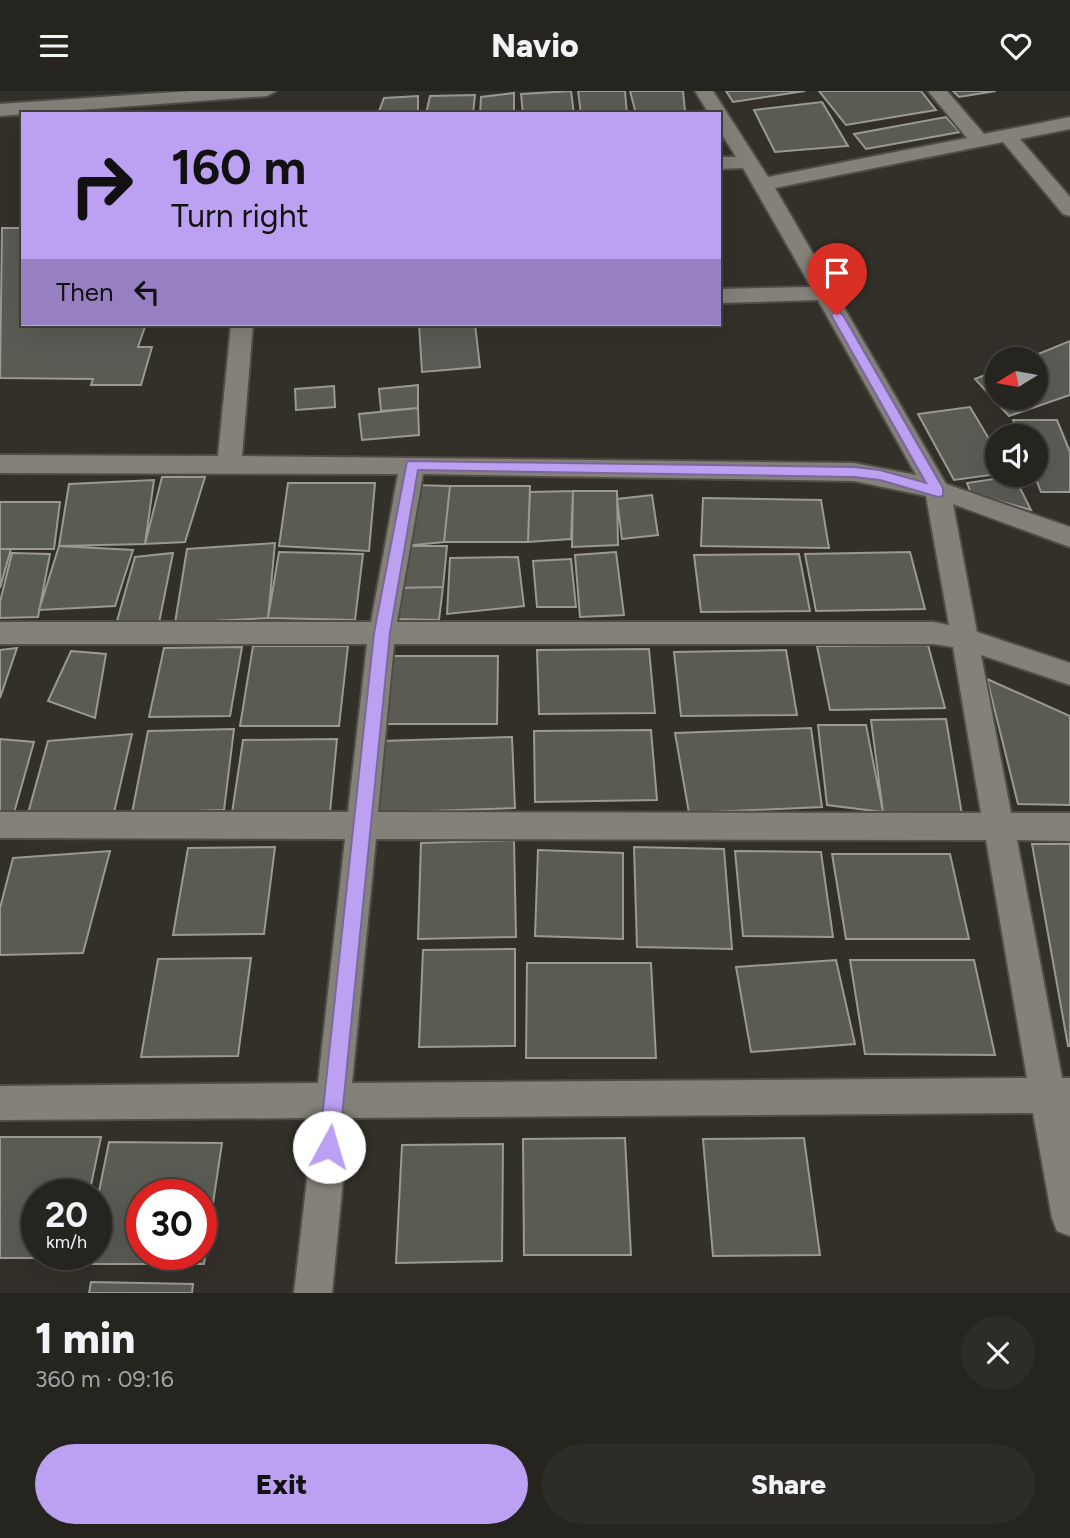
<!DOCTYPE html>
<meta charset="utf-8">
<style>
:root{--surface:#26241f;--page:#2e2c28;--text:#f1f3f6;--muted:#a4a4a4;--line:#42413d;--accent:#bca0f2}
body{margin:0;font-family:Figtree,sans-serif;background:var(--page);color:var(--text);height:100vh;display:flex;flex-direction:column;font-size:26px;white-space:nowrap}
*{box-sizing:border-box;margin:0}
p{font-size:23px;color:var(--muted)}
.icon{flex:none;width:38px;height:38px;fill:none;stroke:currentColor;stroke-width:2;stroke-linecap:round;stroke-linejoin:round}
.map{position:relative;height:1202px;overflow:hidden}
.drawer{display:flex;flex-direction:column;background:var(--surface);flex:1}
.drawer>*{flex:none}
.top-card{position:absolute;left:21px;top:21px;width:700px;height:214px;border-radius:0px;box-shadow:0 7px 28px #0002,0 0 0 2px var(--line);background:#bca0f2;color:#111;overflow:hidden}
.needle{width:46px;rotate:259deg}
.buttons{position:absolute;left:985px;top:256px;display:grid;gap:14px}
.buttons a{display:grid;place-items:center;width:63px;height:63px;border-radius:50%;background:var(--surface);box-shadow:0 7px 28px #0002,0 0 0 2px var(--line);font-size:35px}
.speed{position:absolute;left:21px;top:1088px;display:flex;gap:14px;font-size:35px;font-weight:700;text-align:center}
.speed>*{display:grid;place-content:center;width:91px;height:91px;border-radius:50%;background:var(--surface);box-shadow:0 7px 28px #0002,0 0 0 2px var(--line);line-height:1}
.speed small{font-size:18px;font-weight:400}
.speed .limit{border:10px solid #d22;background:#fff;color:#111}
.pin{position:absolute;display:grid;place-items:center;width:60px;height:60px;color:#fff;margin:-72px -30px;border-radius:50% 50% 50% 0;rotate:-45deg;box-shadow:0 0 7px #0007}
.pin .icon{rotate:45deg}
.me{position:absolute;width:77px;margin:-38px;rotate:6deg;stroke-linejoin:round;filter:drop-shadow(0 0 5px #0008)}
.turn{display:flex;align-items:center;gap:24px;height:147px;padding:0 35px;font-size:32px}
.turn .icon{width:91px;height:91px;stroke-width:2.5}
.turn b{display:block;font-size:49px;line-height:60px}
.then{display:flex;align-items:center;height:66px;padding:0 35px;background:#0003;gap:14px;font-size:26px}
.round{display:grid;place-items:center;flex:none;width:74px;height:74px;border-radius:37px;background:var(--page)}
.summary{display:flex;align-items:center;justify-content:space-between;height:119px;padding:0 35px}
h1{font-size:42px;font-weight:800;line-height:52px}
.primary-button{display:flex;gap:14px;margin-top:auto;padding:14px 35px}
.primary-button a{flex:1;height:80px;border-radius:42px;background:var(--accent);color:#111;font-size:28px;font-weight:800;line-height:80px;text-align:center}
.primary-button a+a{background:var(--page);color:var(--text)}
header{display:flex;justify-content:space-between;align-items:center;height:91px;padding:0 35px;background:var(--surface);font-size:32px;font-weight:800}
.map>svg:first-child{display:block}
.building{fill:#5a5b53;stroke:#999a91;stroke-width:2;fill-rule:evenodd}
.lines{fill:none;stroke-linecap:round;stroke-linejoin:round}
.street-casing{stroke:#504d47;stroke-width:4}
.street{fill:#848179;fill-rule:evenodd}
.route{fill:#bca0f2;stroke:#7a689d;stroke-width:2}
</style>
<header><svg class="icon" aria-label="menu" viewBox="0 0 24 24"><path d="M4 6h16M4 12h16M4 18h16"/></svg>Navio<svg class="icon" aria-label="heart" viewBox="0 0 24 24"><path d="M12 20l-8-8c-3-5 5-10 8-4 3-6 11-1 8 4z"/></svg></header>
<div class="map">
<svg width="1070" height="1202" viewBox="0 0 1070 1202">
<rect width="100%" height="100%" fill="#333029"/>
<!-- building -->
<path class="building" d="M571,0L574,23H523L521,3Z
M578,0H625L627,23H581Z
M630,0H683L685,20L636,23Z
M726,0H805L733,11Z
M819,0H921L936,19L846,34Z
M953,0H996L959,6Z
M514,2V23H480L481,6Z
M475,4L473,23H426L430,5Z
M418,5V23H378L384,7Z
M822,11L848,55L775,61L754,19Z
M946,26L960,41L866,58L854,43Z
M2,137H23V233H146L138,256H152L141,294H91L93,288L0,287Z
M419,233H475L480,276L422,281Z
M1070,250V304L1009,325L975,288L998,279V306H1036V268H1026Z
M418,294V317L381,320L379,298Z
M334,295L335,316L296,319L295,298Z
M970,316L998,363V383L954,389L918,323Z
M418,317L419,344L362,349L359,323Z
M1013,329H1057L1070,361V401H1041L1034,383L1036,345H1019Z
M1014,385L1031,419L971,402L967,392Z
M162,386H205L185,451L145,453Z
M154,389L145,453L59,455L69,393Z
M288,392H375L369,460L279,455Z
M412,394L450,395L444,451L404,455Z
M450,395H530L528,451H444Z
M573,400L571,448L528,451L530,401Z
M573,400H617L618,454L572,456Z
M652,404L658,444L622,448L617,408Z
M703,407L821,409L829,457L701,455Z
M0,411H60L54,458H0Z
M275,452L268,527L175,532L187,458Z
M59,455L133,459L115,515L39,519Z
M404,455H447L443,496L396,497Z
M0,458H11L0,497Z
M279,461L363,463L355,529L268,527Z
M616,461L624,524L580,526L575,464Z
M910,461L925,518L816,520L805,463Z
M12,462L50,463L38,526L0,527V511Z
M173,462L158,537H115L135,466Z
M799,463L810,520L701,521L694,464Z
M518,466L524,515L447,523L450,467Z
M571,468L576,516H537L533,470Z
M443,496L439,529L390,528L396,497Z
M928,554L945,617L830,619L817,555Z
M253,555H348L339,635H240Z
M242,556L230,625L149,626L164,557Z
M17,557L0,607V559Z
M649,558L655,622L539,623L537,559Z
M786,559L797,624L681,625L674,561Z
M71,560L106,563L95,627L48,610Z
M393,565H498L497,633H387Z
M987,588L1070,625V714L1018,713Z
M946,628L962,724L883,721L871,629Z
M818,634H866L883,721L827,714Z
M811,637L822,716L689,722L675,642Z
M234,638L224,719L132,722L148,640Z
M651,639L657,709L535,711L534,640Z
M132,643L113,726H27L48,650Z
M512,646L515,717L378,722L381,650Z
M0,648L34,651L12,729H0Z
M337,648L330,721L232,722L243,649Z
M514,749L516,846L418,848L421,752Z
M1032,753H1070V955H1068Z
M275,756L264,843L173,844L188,757Z
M634,756L724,758L732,858L637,856Z
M538,759L623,762V848L535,845Z
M110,760L83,862L0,864V817L13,767Z
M735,760L821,761L833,846L743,845Z
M832,763H950L969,848H846Z
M515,858V955L419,956L423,859Z
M251,867L238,965L141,966L158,868Z
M836,869L855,953L751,961L736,876Z
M850,869H974L995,964L865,963Z
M527,872H651L656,967H526Z
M0,1046H101L89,1104H37V1164H77L76,1167H0Z
M625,1047L631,1164H524L523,1048Z
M804,1047L820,1164L713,1165L703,1048Z
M109,1051L222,1052L204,1173H85L87,1164H96V1115ZM142,1104H201V1164H142Z
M503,1053L502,1170L396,1172L402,1054Z
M91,1191L193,1193L192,1202H89Z"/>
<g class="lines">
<!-- street casing -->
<g class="street-casing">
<path id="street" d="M190,0H276L267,5L0,25V13Z
M695,0H713L768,86L967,47L928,0H947L984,43L1070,26V38L1020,48L1070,106V125L1063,123L1003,51L775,97L946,393L1070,436V456L953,413L977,541L1070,572V594L981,564L1011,722H1070V750L1017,749L1062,987H1070V1145L1057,1140L1052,1127L1033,1022L349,1027L332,1202H294L314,1027L0,1029V995L318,992L345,748L0,747V721H348L367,553H0V531H371L398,383L0,382V364L218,365L231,233H253L242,365L854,372L916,384L818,209L719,212V198L811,196L743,77L719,78V66H736L719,39V23H709ZM423,383L854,390L926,405L949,534L933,531H397ZM394,553H933L953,556L981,722L378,721ZM376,748L986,749L1027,987L352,992Z"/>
</g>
<!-- street -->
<use href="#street" class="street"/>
</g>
<!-- route -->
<path class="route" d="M837,220L843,224L943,397V405L938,406L880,389L854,386L418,379L390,542L339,1056L336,1063L329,1066L322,1063L319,1056L374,542L407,370L854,376L880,379L926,392L831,224Z"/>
</svg>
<div class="buttons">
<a><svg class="needle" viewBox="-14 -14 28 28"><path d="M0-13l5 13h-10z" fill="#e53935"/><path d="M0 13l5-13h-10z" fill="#a4a4a4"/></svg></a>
<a><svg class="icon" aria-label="sound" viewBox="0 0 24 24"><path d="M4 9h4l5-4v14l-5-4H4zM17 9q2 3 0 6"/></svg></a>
</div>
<div class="speed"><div>20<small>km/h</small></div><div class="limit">30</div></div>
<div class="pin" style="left:837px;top:224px;background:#d93025"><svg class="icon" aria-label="arrive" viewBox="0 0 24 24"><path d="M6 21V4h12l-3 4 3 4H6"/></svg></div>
<svg class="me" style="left:329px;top:1056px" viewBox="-20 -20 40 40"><circle r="19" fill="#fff"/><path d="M0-13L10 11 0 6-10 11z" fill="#bca0f2"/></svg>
<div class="top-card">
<div class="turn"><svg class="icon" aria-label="right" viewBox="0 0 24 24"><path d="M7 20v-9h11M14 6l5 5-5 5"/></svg><div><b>160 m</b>Turn right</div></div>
<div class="then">Then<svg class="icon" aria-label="left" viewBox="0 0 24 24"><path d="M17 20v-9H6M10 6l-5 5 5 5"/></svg></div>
</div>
</div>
<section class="drawer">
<div class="summary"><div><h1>1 min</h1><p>360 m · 09:16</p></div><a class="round"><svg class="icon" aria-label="close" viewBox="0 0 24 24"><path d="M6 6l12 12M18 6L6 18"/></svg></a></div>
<div class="primary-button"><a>Exit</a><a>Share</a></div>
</section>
